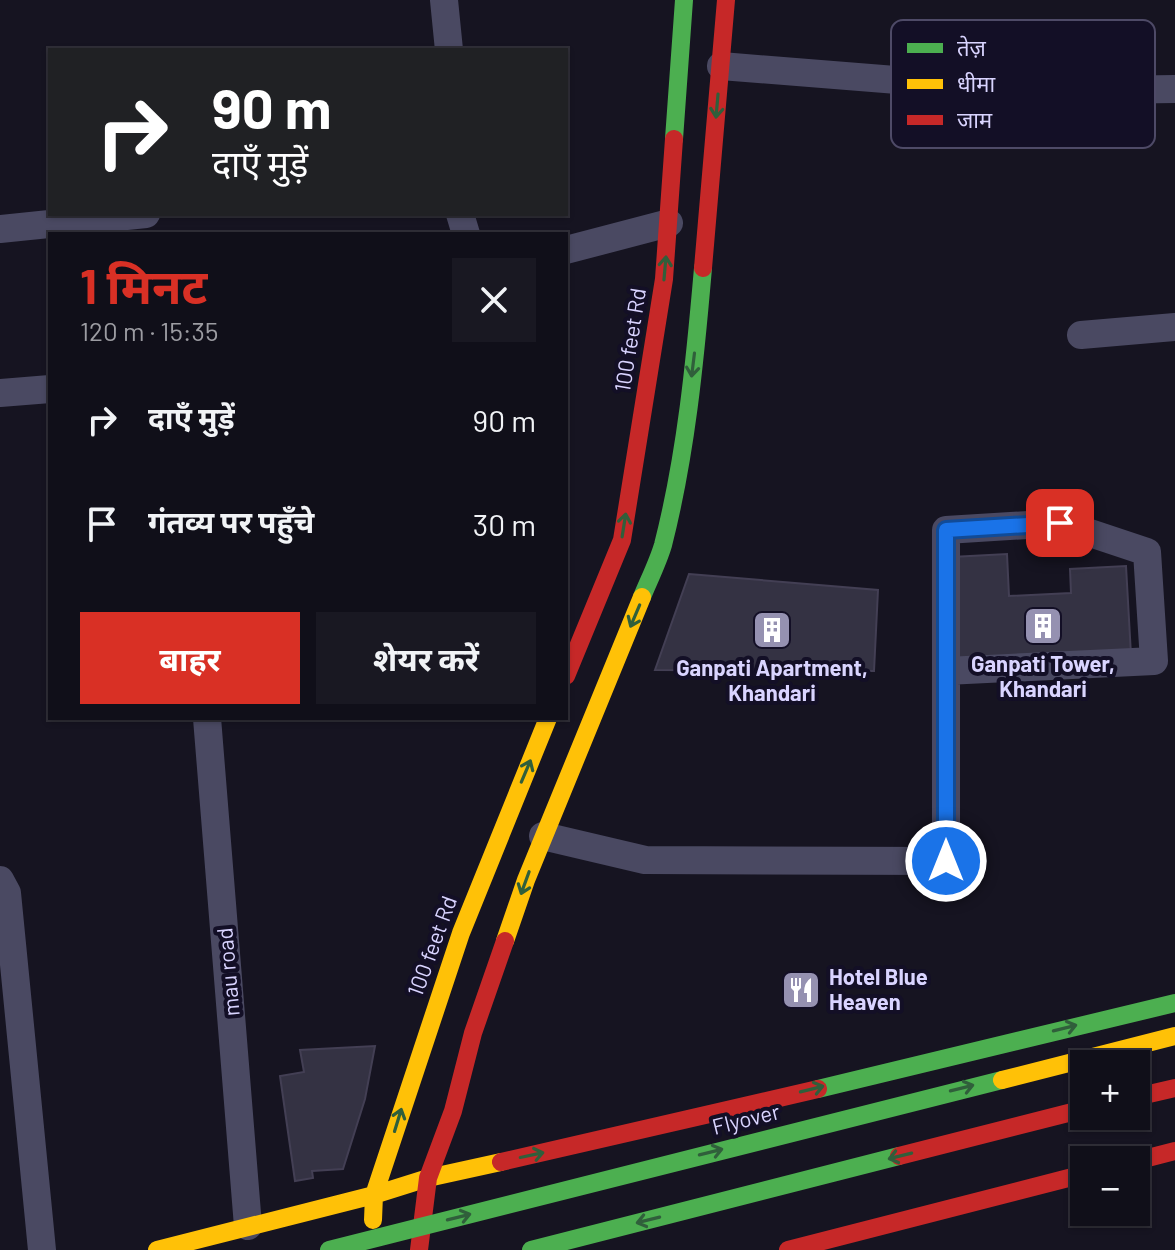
<!DOCTYPE html>
<html lang="hi">
<meta charset="utf-8">
<style>
:root{--surface:#100f19;--page:#191822;--text:#f1f3f6;--muted:#9c9ca2;--line:#302f38;--accent:#d93025}
body{margin:0;font-family:Barlow,"Noto Sans Devanagari",sans-serif;background:var(--page);color:var(--text);height:100vh;display:flex;flex-direction:column;font-size:30px;white-space:nowrap}
*{box-sizing:border-box;margin:0}
p{font-size:26px;color:var(--muted)}
.icon{flex:none;width:44px;height:44px;fill:none;stroke:currentColor;stroke-width:2;stroke-linecap:round;stroke-linejoin:round}
.map{position:relative;flex:1;overflow:hidden}
.panel{position:absolute;left:48px;top:232px;width:520px;height:488px;display:flex;flex-direction:column;background:var(--surface);border-radius:0px;box-shadow:0 2px 6px #0004,0 0 0 2px var(--line)}
.panel>*{flex:none}
.guide{position:absolute;left:48px;top:48px;width:520px;height:168px;border-radius:0px;box-shadow:0 2px 6px #0004,0 0 0 2px var(--line);background:#202124;color:#fff;overflow:hidden}
.controls{position:absolute;left:1070px;top:1050px;display:grid;gap:16px}
.controls a{display:grid;place-items:center;width:80px;height:80px;border-radius:0px;background:var(--surface);box-shadow:0 2px 6px #0004,0 0 0 2px var(--line);font-size:40px}
.pin{position:absolute;display:grid;place-items:center;width:68px;height:68px;color:#fff;margin:-34px;border-radius:16px;box-shadow:0 4px 12px #0006}
.me{position:absolute;width:88px;margin:-44px;rotate:0deg;stroke-linejoin:round;filter:drop-shadow(0 0 6px #0008)}
.turn{display:flex;align-items:center;gap:28px;height:168px;padding:0 32px;font-size:36px}
.turn .icon{width:104px;height:104px;stroke-width:2.5}
.turn b{display:block;font-size:56px;line-height:68px}
.round{display:grid;place-items:center;flex:none;width:84px;height:84px;border-radius:0px;background:var(--page)}
.head{display:flex;align-items:center;justify-content:space-between;height:136px;padding:0 32px}
h1{font-size:48px;font-weight:700;line-height:60px;color:var(--accent)}
.primary-button{display:flex;gap:16px;margin-top:auto;padding:16px 32px}
.primary-button a{flex:1;height:92px;border-radius:0px;background:var(--accent);color:#fff;font-size:32px;font-weight:700;line-height:92px;text-align:center}
.primary-button a+a{background:var(--page);color:var(--text)}
ul{padding:0;list-style:none}
li{display:flex;align-items:center;gap:24px;height:104px;padding:0 32px}
li div{flex:1}
li b{display:block;font-size:30px}
li em{font-style:normal}
.map>svg:first-child{display:block}
.building{fill:#343243;stroke:#433f54;stroke-width:2}
.lines{fill:none;stroke-linecap:round;stroke-linejoin:round}
.street{stroke:#4a4962;stroke-width:28}
.fast{stroke:#4caf50;stroke-width:18}
.slow{stroke:#ffc107;stroke-width:18}
.jam{stroke:#c62828;stroke-width:18}
.fast-bridge{stroke:#4caf50;stroke-width:18}
.slow-bridge{stroke:#ffc107;stroke-width:18}
.oneway{stroke:#305f3b}
.route-casing{stroke:#114b97;stroke-width:20}
.route{stroke:#1a73e8;stroke-width:14}
.labels{text-anchor:middle;stroke-width:8;stroke-linejoin:round;paint-order:stroke}
.street-label{font-size:22px;fill:#d9d4ff;stroke:#130f26}
.poi-label{font-size:22px;font-weight:bold;fill:#d9d4ff;stroke:#130f26}
.key{fill:#130f26;stroke:#4e4a67;stroke-width:2}
.key-label{font-size:22px;fill:#d9d4ff}
</style>
<div class="map">
<svg width="1175" height="1250" viewBox="0 0 1175 1250">
<rect width="100%" height="100%" fill="#161421"/>
<!-- building -->
<path class="building" d="M1007,554L1009,596L1071,593L1070,569L1126,566L1131,655L958,665L952,557Z
M689,574L878,590L874,671L655,670Z
M375,1046L365,1099L343,1169L312,1171L313,1178L295,1181L280,1076L304,1072L300,1050Z"/>
<g class="lines">
<!-- street -->
<path class="street" d="M444,0L449,50
M721,66L1033,91L1175,89
M460,214L466,234
M0,229L146,214
M566,250L669,223
M1081,335L1175,327
M0,393L50,389
M207,718L248,1226
M543,836L645,860L946,861V530L1060,523L1147,552L1154,661L946,671
M0,880L7,893L42,1250"/>
<!-- fast -->
<path class="fast" d="M674,139L684,0
M642,597C649,580 658,562 663,545C686,455 695,361 703,268
M818,1089L1175,1003
M531,1250L899,1156"/>
<!-- slow -->
<path class="slow" d="M505,941L526,880L642,597
M373,1220L374,1195L461,933L548,718
M157,1250L374,1195L428,1178L501,1162"/>
<!-- jam -->
<path class="jam" d="M703,268L726,0
M566,676L622,540L664,279L674,139
M1136,1097L1175,1088
M899,1156L1084,1109
M1136,1161L1175,1151
M501,1162L818,1089
M419,1250L428,1178L453,1111L473,1033L505,941
M788,1250L1084,1174"/>
<!-- fast-bridge -->
<path class="fast-bridge" d="M329,1250L1002,1080"/>
<!-- slow-bridge -->
<path class="slow-bridge" d="M1002,1080L1175,1036"/>
</g>
<!-- one-way arrows -->
<defs><path id="oneway-shaft" d="M-6 0H5M1.5-3L5.5 0L1.5 3" fill="none" stroke-width="1.6" stroke-linecap="round" stroke-linejoin="round" transform="scale(2)"/></defs>
<g class="oneway">
<use href="#oneway-shaft" transform="translate(717 106) rotate(95)"/>
<use href="#oneway-shaft" transform="translate(665 268) rotate(-85)"/>
<use href="#oneway-shaft" transform="translate(693 365) rotate(97)"/>
<use href="#oneway-shaft" transform="translate(624 525) rotate(-81)"/>
<use href="#oneway-shaft" transform="translate(635 616) rotate(113)"/>
<use href="#oneway-shaft" transform="translate(526 771) rotate(-67)"/>
<use href="#oneway-shaft" transform="translate(525 883) rotate(110)"/>
<use href="#oneway-shaft" transform="translate(1065 1028) rotate(-14)"/>
<use href="#oneway-shaft" transform="translate(962 1088) rotate(-14)"/>
<use href="#oneway-shaft" transform="translate(812 1089) rotate(-14)"/>
<use href="#oneway-shaft" transform="translate(398 1120) rotate(-73)"/>
<use href="#oneway-shaft" transform="translate(711 1152) rotate(-14)"/>
<use href="#oneway-shaft" transform="translate(532 1155) rotate(-12)"/>
<use href="#oneway-shaft" transform="translate(900 1156) rotate(166)"/>
<use href="#oneway-shaft" transform="translate(459 1217) rotate(-14)"/>
<use href="#oneway-shaft" transform="translate(648 1220) rotate(166)"/>
</g>
<g class="lines">
<!-- route casing -->
<g class="route-casing">
<path id="route" d="M946,861V530L1060,523"/>
</g>
<!-- route -->
<use href="#route" class="route"/>
</g>
<!-- icons -->
<defs>
<g id="building-square" transform="scale(2)"><rect x="-9" y="-9" width="18" height="18" rx="4" fill="#9591b1" stroke="#130f26"/><path d="M-4-6H4V6H1V3H-1V6H-4ZM-2.5-4.3h1.7v1.8h-1.7ZM.8-4.3h1.7v1.8H.8ZM-2.5-1h1.7V.8h-1.7ZM.8-1h1.7V.8H.8Z" fill="#fff"/></g>
<g id="restaurant-square" transform="scale(2)"><rect x="-9" y="-9" width="18" height="18" rx="4" fill="#9591b1" stroke="#130f26"/><path d="M-5-6h1v4h1v-4h1v4h1v-4h1v5L-1.5 .5V6h-2V.5L-5-1ZM5-6V6H3V1.5H1.5Q1.5-4 5-6Z" fill="#fff"/></g>
</defs>
<g fill-rule="evenodd">
<use href="#building-square" x="1043" y="626"/>
<use href="#building-square" x="772" y="630"/>
<use href="#restaurant-square" x="801" y="990"/>
</g>
<g class="labels">
<!-- street labels -->
<g class="street-label">
<text transform="translate(630 340) rotate(-81)" y="8">100 feet Rd</text>
<text transform="translate(432 946) rotate(-70)" y="8">100 feet Rd</text>
<text transform="translate(228 972) rotate(-95)" y="8">mau road</text>
<text transform="translate(746 1119) rotate(-14)" y="8">Flyover</text>
</g>
<!-- poi labels -->
<g class="poi-label">
<text x="1043" y="672">Ganpati Tower,<tspan x="1043" dy="25">Khandari</tspan></text>
<text x="772" y="676">Ganpati Apartment,<tspan x="772" dy="25">Khandari</tspan></text>
<text x="829" y="985" text-anchor="start">Hotel Blue<tspan x="829" dy="25">Heaven</tspan></text>
</g>
</g>
<!-- legend -->
<rect x="891" y="20" width="264" height="128" rx="12" class="key"/>
<rect x="907" y="43" width="36" height="10" fill="#4caf50"/>
<rect x="907" y="79" width="36" height="10" fill="#ffc107"/>
<rect x="907" y="115" width="36" height="10" fill="#c62828"/>
<g class="key-label">
<text x="957" y="56">तेज़</text>
<text x="957" y="92">धीमा</text>
<text x="957" y="128">जाम</text>
</g>
</svg>
<div class="controls">
<a>+</a>
<a>−</a>
</div>
<div class="pin" style="left:1060px;top:523px;background:#d93025"><svg class="icon" aria-label="arrive" viewBox="0 0 24 24"><path d="M6 21V4h12l-3 4 3 4H6"/></svg></div>
<svg class="me" style="left:946px;top:861px" viewBox="-20 -20 40 40"><circle r="17" fill="#1a73e8" stroke="#fff" stroke-width="3"/><path d="M0-11L8 9 0 5-8 9z" fill="#fff"/></svg>
<div class="guide">
<div class="turn"><svg class="icon" aria-label="right" viewBox="0 0 24 24"><path d="M7 20v-9h11M14 6l5 5-5 5"/></svg><div><b>90 m</b>दाएँ मुड़ें</div></div>
</div>
<section class="panel">
<div class="head"><div><h1>1 मिनट</h1><p>120 m · 15:35</p></div><a class="round"><svg class="icon" aria-label="close" viewBox="0 0 24 24"><path d="M6 6l12 12M18 6L6 18"/></svg></a></div>
<ul>
<li><svg class="icon" aria-label="right" viewBox="0 0 24 24"><path d="M7 20v-9h11M14 6l5 5-5 5"/></svg><div><b>दाएँ मुड़ें</b></div><em>90 m</em></li>
<li><svg class="icon" aria-label="arrive" viewBox="0 0 24 24"><path d="M6 21V4h12l-3 4 3 4H6"/></svg><div><b>गंतव्य पर पहुँचे</b></div><em>30 m</em></li>
</ul>
<div class="primary-button"><a>बाहर</a><a>शेयर करें</a></div>
</section>
</div>
